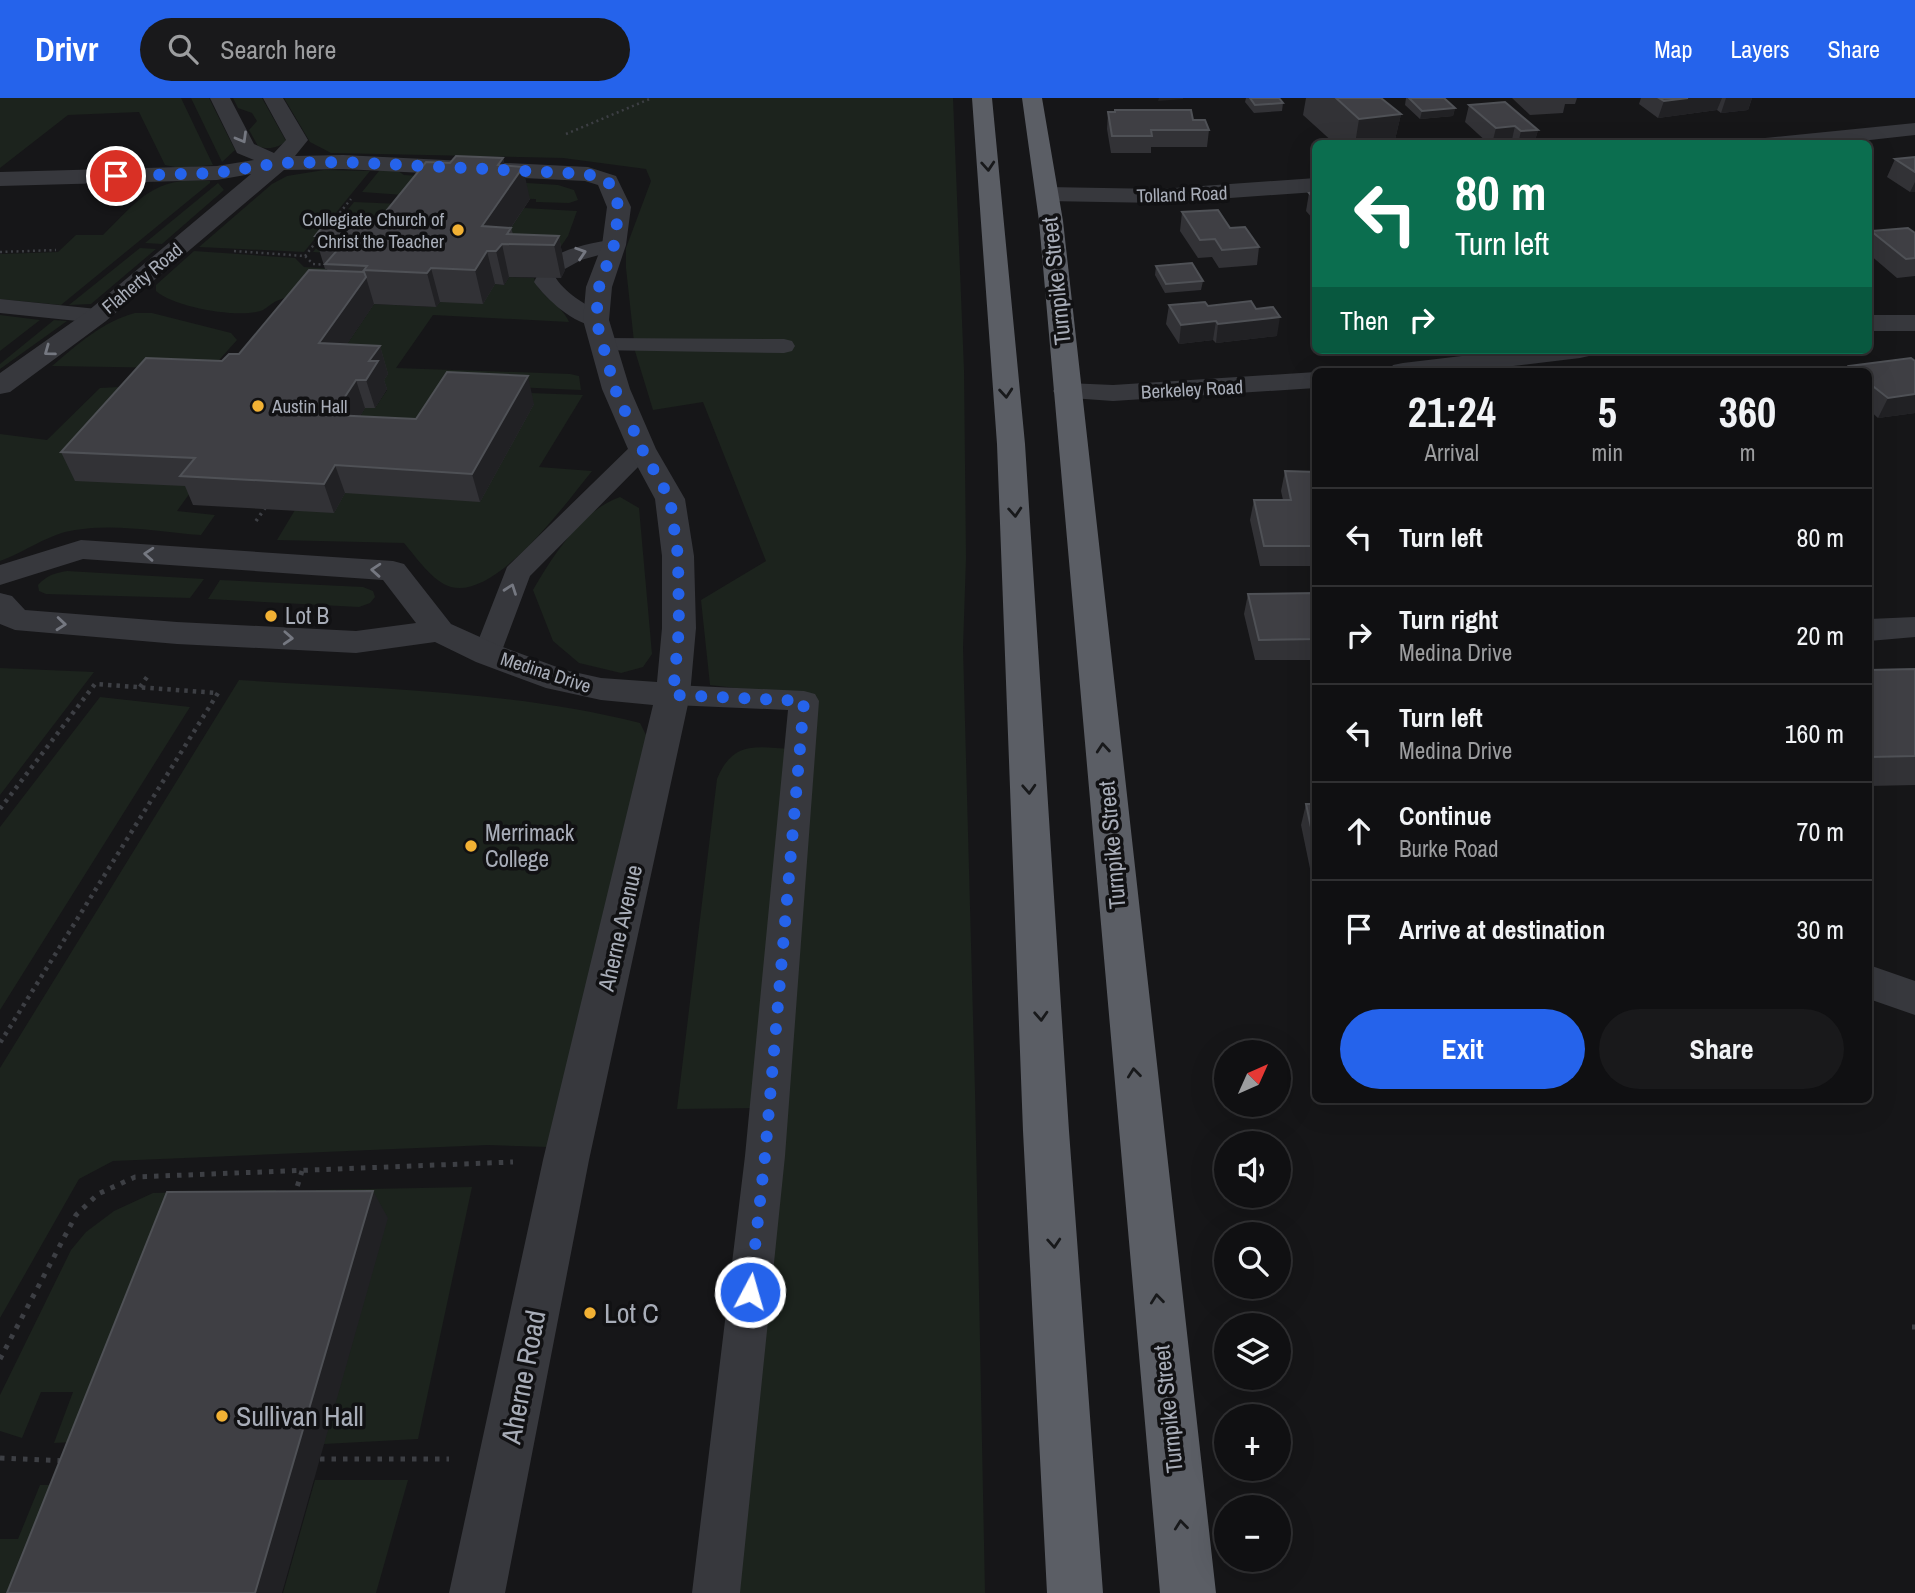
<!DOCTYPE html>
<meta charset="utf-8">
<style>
:root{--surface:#101012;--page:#19191b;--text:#f1f3f6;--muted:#9c9d9f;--line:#303032;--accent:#2563eb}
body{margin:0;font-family:"Archivo Narrow",sans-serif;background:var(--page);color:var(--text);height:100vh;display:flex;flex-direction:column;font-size:26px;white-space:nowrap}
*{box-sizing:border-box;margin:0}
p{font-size:23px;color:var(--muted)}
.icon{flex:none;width:38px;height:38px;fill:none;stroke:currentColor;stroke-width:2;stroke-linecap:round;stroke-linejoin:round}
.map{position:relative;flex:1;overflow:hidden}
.details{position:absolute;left:1312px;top:270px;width:560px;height:735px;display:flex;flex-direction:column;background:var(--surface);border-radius:10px;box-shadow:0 7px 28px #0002,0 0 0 2px var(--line)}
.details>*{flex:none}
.top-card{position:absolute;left:1312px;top:42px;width:560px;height:214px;border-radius:10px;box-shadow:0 7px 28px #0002,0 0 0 2px var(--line);background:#0b6e4f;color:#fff;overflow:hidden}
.needle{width:46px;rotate:45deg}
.tools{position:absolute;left:1214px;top:942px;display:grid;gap:14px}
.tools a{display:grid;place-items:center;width:77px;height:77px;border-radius:50%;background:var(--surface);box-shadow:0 7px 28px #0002,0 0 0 2px var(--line);font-size:35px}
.pin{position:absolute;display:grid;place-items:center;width:60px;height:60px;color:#fff;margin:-30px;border:4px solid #fff;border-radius:50%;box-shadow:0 2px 7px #0007}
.me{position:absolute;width:77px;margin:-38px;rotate:6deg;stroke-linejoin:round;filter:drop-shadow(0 0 5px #0008)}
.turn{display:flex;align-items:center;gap:24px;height:147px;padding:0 28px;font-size:32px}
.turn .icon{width:91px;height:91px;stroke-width:2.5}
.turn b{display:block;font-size:49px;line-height:60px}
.then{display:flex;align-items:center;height:66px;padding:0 28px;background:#0003;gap:14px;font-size:26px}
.eta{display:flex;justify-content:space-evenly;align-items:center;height:119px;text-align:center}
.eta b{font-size:42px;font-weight:700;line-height:49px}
.button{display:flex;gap:14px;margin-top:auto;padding:14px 28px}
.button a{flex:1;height:80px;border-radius:42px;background:var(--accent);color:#fff;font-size:28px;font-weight:700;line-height:80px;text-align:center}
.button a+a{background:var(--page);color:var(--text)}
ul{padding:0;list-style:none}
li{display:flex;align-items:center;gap:21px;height:98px;padding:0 28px;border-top:2px solid var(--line)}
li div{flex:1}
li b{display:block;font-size:26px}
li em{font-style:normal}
header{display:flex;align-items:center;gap:42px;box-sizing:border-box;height:98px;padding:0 35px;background:var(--accent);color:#fff}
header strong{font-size:33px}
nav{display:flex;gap:38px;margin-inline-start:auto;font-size:24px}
.search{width:490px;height:63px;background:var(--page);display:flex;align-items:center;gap:18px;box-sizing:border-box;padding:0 24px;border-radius:38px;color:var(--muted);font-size:26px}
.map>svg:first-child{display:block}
.green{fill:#1c231d}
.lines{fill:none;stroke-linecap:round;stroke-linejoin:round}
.path-far3{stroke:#3d3f44;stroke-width:2.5;stroke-dasharray:2 3.5;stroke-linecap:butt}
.path-far2{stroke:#3d3f44;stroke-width:3.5;stroke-dasharray:2.5 4.5;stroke-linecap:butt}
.path-far1{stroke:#3d3f44;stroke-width:4.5;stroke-dasharray:3.5 5;stroke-linecap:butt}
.path{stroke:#3d3f44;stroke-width:5;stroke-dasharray:4.5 7;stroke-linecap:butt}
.service{fill:#37383d;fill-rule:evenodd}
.minor{fill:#37383d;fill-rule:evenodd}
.trunk{fill:#5b5e65;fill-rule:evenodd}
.wall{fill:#323236}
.shaded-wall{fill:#212124}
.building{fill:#3f3f44;stroke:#4f5156;stroke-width:2}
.oneway{stroke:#757881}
.oneway2{stroke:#18191b}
.route{stroke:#2563eb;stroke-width:12;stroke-dasharray:0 21.6}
.poi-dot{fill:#f2b134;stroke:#111113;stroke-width:2.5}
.labels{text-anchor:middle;stroke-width:7;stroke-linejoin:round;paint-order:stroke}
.far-street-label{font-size:19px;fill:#a8adb8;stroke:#111113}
.far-poi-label{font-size:19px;fill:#a8adb8;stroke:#111113;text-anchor:end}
.street-label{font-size:23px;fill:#a8adb8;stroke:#111113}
.poi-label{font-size:23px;fill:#a8adb8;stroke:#111113;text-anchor:start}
.near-poi-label{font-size:28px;fill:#a8adb8;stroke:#111113;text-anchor:start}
.near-street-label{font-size:28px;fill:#a8adb8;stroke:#111113}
</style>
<header>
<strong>Drivr</strong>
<div class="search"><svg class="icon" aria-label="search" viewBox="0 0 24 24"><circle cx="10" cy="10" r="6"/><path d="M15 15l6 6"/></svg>Search here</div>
<nav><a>Map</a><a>Layers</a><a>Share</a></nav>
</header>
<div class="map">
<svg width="1915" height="1495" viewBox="0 0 1915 1495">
<rect width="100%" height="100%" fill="#161618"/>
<!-- green -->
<path class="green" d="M0,0H181L213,67L180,70L165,67L139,14L68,17L0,70Z
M191,0H209L235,52L222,64Z
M233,0H262L286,43C279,50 267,52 258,48L249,32L257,23L252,15L238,10Z
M284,0H953L964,272L966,460L963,550L975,993L985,1495H701L760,1010L677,1011L717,681C733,642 756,649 791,651L797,597L710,587L701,502L766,463L703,304L653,312L635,253L626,170V150L651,83L646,71L563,60L331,55L310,44Z
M324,72L370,73L304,154L199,149L272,86L287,78Z
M379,73H398L404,77L558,87L574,92L578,102L569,105L536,104V101L431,99L362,94Z
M210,83V85L61,207L0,201V156L58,154L76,137H103C139,102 153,78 210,83Z
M218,85L224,92L162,146L145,145Z
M354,104L425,107L360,157L313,154Z
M524,110L577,113L568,138L557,154L490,162Z
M140,150L156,151L91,206L69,207Z
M194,153L295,160L304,169L347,172L318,199C306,199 290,197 279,202C270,205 266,213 256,214C232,219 174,209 156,193V187Z
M509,179L534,180C540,200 562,206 569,224L433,217L396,270L570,276L579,278L581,292L488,288L425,349L343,345L365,310H375L387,292L329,273L374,206L436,209L440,204L495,186L504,187Z
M135,215H152L231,235L237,242L195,289V388L177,413L215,417L201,437C161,434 115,425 75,432C48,436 25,454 0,463V336L47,342L100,290L158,287L172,270L52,268C78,246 102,224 135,215Z
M0,217L40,222L0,253Z
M54,222L67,223L0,271V266Z
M530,295L583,297L539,369L592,373C566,405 497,501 451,489C433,484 416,459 404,445L277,442L295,412L345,395Z
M620,399L639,410L652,556L643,569L621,575L579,565L553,543L533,492C552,459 582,412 620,399Z
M67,473L204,481L190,500L46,496L39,493L38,487C47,477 55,475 67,473Z
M220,482L363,489L373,493L375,499L370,505L359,509L208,501Z
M0,570L94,574L0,697Z
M239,582C372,591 510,592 640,625L648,641L549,1049L488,1047L113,1063L79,1081L0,1220V970Z
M100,599L190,609L0,912V729Z
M472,1089L418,1341L324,1346L307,1120L316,1092Z
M276,1092L266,1120L73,1344L54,1345L73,1294H41L22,1340L0,1333V1297L71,1152L86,1134L114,1113L153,1095Z
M315,1382H408L376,1495H283Z
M40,1387H60L19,1495H0V1441H18Z"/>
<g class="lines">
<!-- path-far3 -->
<path class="path-far3" d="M566,36L652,0
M326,132L351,101
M234,153L305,158L313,166L329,167
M0,154L56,152
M305,158L320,139"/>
<!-- path-far2 -->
<path class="path-far2" d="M256,423L265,410"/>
<!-- path-far1 -->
<path class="path-far1" d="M140,589L147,579
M0,711L95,586L218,595L0,945"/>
<!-- path -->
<path class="path" d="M294,1099L302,1073
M1912,1229H1915
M0,1261L76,1117L98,1096L135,1079L513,1064
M0,1360L66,1363
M320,1361H449"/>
<!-- service -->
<path class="service" d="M614,141L621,143L624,147L621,151L581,162L554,177C564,195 585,206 604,217L607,222L604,227C580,233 547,202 534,184L538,176L543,175L540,171C556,150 590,146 614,141Z
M0,201L97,211L105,213L108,218L105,223L97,225L0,215Z
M602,240L784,241L792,243L795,248L792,253L784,255L594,252L591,247L594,242Z
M642,343L651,346L655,351L651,356L530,478L498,563L488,565L478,563L473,556L507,469L633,346Z
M673,587L804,593L815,596L819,603L785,1058L740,1495H692L745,1058L788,612L673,607L662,604L658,597L662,590Z"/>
<!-- minor -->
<path class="minor" d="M210,0H230L254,46L274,55L286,42L263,0H283L308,42L295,58L343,57L588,69L616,78L631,109L626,147L612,189L609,222L630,291L656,351L685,401L694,458L696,530L690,597L589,1062L505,1495H449L543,1062L653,607L601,602L546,590L476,564L435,544L356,555L177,546L15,532L0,526V495L12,498L25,512L177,524L356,533L416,525L383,482L83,461L0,487V467L81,442L393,463L404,466L451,526L500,548L565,572L601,580L657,584L662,530V458L655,401L628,351L602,291L583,222L586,189L602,147L607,109L598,87L585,83L343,71L284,72L106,223L10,294L0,296V275L88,213L251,76L217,82L0,88V74L217,68L254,62L237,55Z
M1915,25V37L1834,46H1755L1757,41L1765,40Z
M1316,80V94L1160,105L1047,103L1039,101L1036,96L1039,91L1047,89L1160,91Z
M1869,217H1915V233H1869Z
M1512,252H1593L1589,258L1580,260L1471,273H1389L1393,267L1403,265Z
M1316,274V290L1113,303L1057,299L1053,293L1057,287L1067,285L1113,287Z
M1915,519V539L1869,543V521Z
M1869,867L1915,883V917L1869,901Z"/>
<!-- trunk -->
<path class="trunk" d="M972,0H992L1025,346L1069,1033L1103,1495H1047L1023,1033L997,346Z
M1022,0H1042L1063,123L1216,1495H1160L1039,123Z"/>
</g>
<!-- wall -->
<path class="wall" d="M1246,0H1279L1283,5L1282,13L1254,15L1245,4Z
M1306,0H1381L1401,16L1394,46H1335L1303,17Z
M1406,0H1444L1455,10L1453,18L1420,21L1405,7Z
M1512,0H1577L1575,6H1565L1563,15L1530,17Z
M1641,0H1752L1748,12L1721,15L1717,12L1658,20L1639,6Z
M1469,7L1538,32L1534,46H1489L1465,24Z
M1108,14L1193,22L1209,32L1207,49H1151V55H1111L1107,31Z
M1915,59V94H1910L1887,79L1895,61Z
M503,60L505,68L530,101L511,130L513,136L559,138L565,172L561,180L509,179L504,187L495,186L483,206L440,204L436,209L374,206L347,246L380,248L388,276L384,282L387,291L375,310H365L360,318L416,321L534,306L480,404L345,395L334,415L193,407L185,388L75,383L61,354L222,263L239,256L328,173L327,171H325L315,138L379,122L450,65Z
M1316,94V121H1313L1306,113L1309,95Z
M1182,114L1259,149L1257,167L1219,170L1212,159L1198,160L1180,133Z
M1871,133L1915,135V178L1897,180L1869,156V137Z
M1156,168L1203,183L1201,192L1165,195L1155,177Z
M1169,207L1208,208L1277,238L1216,245L1213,242L1179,246L1166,226Z
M1915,263V315L1878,320L1869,312V273H1846L1849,268Z
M1285,373L1316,374V468H1260L1250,422L1254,402H1283L1281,393Z
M1316,495V562H1255L1244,516L1248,496Z
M1915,571V687L1869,688V572Z
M1306,706H1316V785H1313L1301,727Z"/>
<!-- shaded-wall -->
<path class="shaded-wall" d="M1159,0H1183V1L1158,3Z
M1688,0H1722L1717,12L1658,20L1664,3Z
M1726,0H1752L1748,12L1721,15Z
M1455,10L1453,18L1420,21L1422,13Z
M1401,16L1394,46H1355L1359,21Z
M1515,28L1511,46H1492L1496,30Z
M1538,32L1534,46H1518L1521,33Z
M503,60L509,89L523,69L530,101L495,153L482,128L498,67Z
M1915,84V94H1910Z
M1316,104V121H1313Z
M559,138L565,172L561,180L554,147Z
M502,146L509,179L504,187L496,153Z
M487,153L495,186L483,206L475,172Z
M431,170L440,204L436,209L427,175Z
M366,179L374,206L329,273L319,245Z
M1280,219L1277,238L1216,245L1218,226Z
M1216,223L1213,242L1179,246L1181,227Z
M380,248L388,276L384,282L387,291L375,310L366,282L369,263Z
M528,278L534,306L480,404L472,376Z
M356,282L365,310L343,345L333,317Z
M1915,296V315L1878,320L1888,300Z
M335,367L345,395L334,415L324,386Z
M373,1093L388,1120L282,1495H255Z"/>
<!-- building -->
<path class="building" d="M1250,0H1279L1283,5L1255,7Z
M1336,0H1381L1401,16L1359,21Z
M1409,0H1444L1455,10L1422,13Z
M1659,0H1688L1664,3Z
M1505,4L1538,32L1521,33L1515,28L1496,30L1469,7Z
M1115,12H1191L1193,22H1205L1209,32H1151L1152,38H1112L1108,14H1115Z
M456,58L503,60L498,67L523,69L482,128L511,130L507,136L559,138L554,147L502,146L496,153H487L475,172L431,170L427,175L364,172L367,168L325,166L340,149L328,148L336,139L315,138L323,128L346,129L353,121L379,122L426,64L450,65Z
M1915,59V74L1895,61Z
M1316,94V103L1309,95Z
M1218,112L1230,130L1245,129L1259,149L1222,152L1215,141L1200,142L1182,114Z
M1908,130L1915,135V160L1906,161L1871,133Z
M1192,165L1203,183L1166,186L1156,168Z
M309,172L364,174L366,179L319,245L380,248L369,263H378L366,282H356L333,317L416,321L447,274L528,278L472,376L335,367L324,386L180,378L195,360L61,354L146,260L222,263L229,256H239Z
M1251,203L1256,211L1273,209L1280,219L1218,226L1216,223L1181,227L1169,207L1205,204L1208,208Z
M1911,260L1915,263V296L1888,300L1869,285V273H1854L1849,268Z
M1285,373L1316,374V448H1264L1254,402H1291Z
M1316,495V541L1259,542L1248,496Z
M1915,571V658L1870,659L1869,657V572Z
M1306,706H1316V753Z
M373,1093L255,1495H7L167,1094Z"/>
<!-- one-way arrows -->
<defs><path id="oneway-chevron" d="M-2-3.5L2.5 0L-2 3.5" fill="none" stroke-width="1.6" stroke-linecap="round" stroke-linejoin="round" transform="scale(1.75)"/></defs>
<g class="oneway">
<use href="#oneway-chevron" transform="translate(242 40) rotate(60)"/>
<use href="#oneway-chevron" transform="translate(581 155) rotate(-18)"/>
<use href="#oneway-chevron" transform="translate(49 253) rotate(144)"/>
<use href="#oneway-chevron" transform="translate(149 456) rotate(-176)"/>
<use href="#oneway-chevron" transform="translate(376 472) rotate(-176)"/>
<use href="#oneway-chevron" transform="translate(511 491) rotate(-70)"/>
<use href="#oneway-chevron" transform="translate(61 526) rotate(5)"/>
<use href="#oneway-chevron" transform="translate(288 540) rotate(3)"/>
</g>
<g class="oneway2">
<use href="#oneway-chevron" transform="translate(988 68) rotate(86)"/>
<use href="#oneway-chevron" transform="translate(1006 295) rotate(85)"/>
<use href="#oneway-chevron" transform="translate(1015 414) rotate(86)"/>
<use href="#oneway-chevron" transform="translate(1103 650) rotate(-95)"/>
<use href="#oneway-chevron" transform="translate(1029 691) rotate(87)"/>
<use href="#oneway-chevron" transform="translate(1041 918) rotate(87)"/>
<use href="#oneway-chevron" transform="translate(1134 975) rotate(-96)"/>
<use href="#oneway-chevron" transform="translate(1054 1145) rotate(86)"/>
<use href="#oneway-chevron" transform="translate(1157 1201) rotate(-96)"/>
<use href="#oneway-chevron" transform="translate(1181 1427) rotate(-96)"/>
</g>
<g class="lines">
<!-- route -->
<path class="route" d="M116,78L217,75L278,65L343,64L587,76L608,83L619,109L614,147L599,189L596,222L615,291L642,351L670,401L678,458L679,530L673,597L804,603L765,1058L750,1194"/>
</g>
<!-- markers -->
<g class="poi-dot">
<circle cx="458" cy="132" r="7"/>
<circle cx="258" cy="308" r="7"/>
<circle cx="271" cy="518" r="7"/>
<circle cx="471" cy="748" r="7"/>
<circle cx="590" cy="1215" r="7"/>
<circle cx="222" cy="1318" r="7"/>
</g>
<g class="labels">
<!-- far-street labels -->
<g class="far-street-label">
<text transform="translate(1182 96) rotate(-2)" y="7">Tolland Road</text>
<text transform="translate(142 180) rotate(-40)" y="7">Flaherty Road</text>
<text transform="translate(1192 291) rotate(-3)" y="7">Berkeley Road</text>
<text transform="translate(546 574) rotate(18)" y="7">Medina Drive</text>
</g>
<!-- far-poi labels -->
<g class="far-poi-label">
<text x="444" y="128">Collegiate Church of<tspan x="444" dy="22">Christ the Teacher</tspan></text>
<text x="272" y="315" text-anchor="start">Austin Hall</text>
</g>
<!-- street labels -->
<g class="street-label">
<text transform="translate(1056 183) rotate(-96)" y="8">Turnpike Street</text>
<text transform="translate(1112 747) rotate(-95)" y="8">Turnpike Street</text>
<text transform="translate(620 830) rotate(-77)" y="8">Aherne Avenue</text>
<text transform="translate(1168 1311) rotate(-96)" y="8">Turnpike Street</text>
</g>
<!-- poi labels -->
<g class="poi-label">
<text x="285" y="526">Lot B</text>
<text x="485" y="743">Merrimack<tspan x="485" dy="26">College</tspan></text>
</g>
<!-- near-poi labels -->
<g class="near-poi-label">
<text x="604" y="1225">Lot C</text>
<text x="236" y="1328">Sullivan Hall</text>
</g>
<!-- near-street labels -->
<g class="near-street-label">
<text transform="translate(523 1279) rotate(-79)" y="10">Aherne Road</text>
</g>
</g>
</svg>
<div class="tools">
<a><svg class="needle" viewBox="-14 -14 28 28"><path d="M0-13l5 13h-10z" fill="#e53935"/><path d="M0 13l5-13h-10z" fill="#9c9d9f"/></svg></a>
<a><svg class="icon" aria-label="sound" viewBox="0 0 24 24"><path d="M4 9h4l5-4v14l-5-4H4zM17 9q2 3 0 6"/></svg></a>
<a><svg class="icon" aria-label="search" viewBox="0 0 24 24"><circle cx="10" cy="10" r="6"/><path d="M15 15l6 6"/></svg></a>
<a><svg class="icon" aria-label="layers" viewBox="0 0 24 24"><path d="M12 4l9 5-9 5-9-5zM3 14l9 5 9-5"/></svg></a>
<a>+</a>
<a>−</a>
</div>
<div class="pin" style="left:116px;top:78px;background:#d93025"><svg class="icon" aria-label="arrive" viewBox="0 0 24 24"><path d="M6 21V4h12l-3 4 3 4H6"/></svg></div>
<svg class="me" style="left:750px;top:1194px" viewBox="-20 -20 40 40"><circle r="17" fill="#2563eb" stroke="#fff" stroke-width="3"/><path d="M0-11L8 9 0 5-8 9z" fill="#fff"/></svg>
<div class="top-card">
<div class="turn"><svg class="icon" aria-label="left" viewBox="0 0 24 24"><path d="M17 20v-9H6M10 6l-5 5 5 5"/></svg><div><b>80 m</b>Turn left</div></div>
<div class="then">Then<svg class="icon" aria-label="right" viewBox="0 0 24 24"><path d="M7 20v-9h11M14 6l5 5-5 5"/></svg></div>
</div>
<section class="details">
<div class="eta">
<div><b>21:24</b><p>Arrival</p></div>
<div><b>5</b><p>min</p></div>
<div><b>360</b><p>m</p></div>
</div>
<ul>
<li><svg class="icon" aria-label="left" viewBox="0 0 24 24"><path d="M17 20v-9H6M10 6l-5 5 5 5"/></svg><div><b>Turn left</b></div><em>80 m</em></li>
<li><svg class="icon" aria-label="right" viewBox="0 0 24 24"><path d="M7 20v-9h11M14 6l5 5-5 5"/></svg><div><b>Turn right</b><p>Medina Drive</p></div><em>20 m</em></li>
<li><svg class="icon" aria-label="left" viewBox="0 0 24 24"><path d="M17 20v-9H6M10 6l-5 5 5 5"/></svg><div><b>Turn left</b><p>Medina Drive</p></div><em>160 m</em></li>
<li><svg class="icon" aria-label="ahead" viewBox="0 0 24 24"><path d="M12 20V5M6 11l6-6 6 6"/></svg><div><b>Continue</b><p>Burke Road</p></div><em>70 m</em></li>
<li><svg class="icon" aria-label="arrive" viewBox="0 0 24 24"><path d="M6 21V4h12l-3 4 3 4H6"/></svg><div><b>Arrive at destination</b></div><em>30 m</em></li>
</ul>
<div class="button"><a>Exit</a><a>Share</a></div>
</section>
</div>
